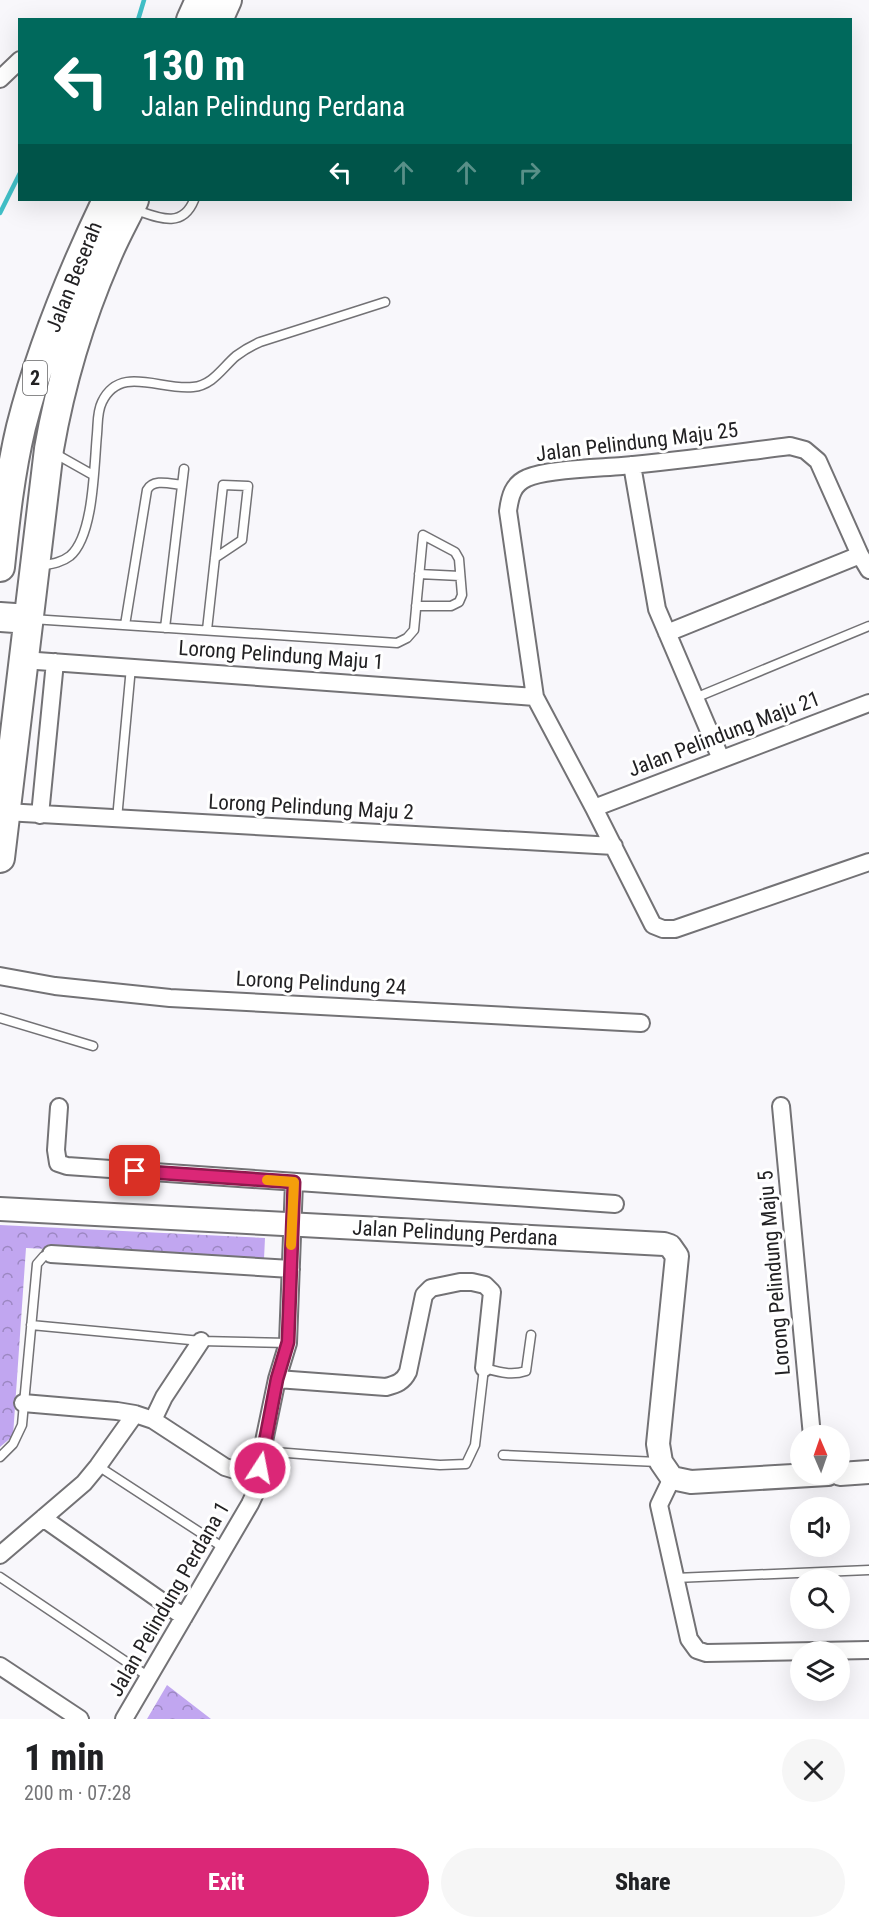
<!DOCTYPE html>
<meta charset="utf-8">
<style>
:root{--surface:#fff;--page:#f6f6f6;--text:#202124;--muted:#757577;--accent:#db2777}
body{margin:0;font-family:"Roboto Condensed",sans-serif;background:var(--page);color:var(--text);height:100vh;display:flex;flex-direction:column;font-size:22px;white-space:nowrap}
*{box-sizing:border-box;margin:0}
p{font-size:20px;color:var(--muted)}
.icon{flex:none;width:33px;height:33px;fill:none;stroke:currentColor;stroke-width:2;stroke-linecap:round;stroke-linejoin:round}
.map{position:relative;height:1719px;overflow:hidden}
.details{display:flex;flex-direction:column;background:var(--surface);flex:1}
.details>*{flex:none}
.guide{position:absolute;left:18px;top:18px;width:834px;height:183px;border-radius:0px;box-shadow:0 6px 24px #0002;background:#00695c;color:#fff;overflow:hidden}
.needle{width:39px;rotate:358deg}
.buttons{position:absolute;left:790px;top:1425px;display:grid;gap:12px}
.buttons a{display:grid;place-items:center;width:60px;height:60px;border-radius:50%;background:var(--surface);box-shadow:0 6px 24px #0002;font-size:30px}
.pin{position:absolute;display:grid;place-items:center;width:51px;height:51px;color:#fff;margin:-26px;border-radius:12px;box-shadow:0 3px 9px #0006}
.me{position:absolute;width:66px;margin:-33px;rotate:11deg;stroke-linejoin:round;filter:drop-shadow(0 0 4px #0008)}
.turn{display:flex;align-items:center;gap:21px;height:126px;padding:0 24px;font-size:27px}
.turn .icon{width:78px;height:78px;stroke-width:2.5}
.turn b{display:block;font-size:42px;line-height:51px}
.lanes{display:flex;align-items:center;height:57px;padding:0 24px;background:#0003;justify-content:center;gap:30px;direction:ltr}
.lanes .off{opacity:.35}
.round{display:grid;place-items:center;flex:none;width:63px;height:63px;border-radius:32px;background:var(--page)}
.headline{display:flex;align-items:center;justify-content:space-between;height:102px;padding:0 24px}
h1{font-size:36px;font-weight:800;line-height:45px}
.button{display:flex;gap:12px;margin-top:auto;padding:12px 24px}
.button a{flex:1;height:69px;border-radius:36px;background:var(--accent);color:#fff;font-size:24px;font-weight:800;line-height:69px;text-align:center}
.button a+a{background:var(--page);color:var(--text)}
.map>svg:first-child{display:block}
.forest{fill:url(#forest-crowns)}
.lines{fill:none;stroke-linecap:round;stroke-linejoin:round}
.stream{stroke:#41bfc7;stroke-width:4.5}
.lane-casing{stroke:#737275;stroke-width:11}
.street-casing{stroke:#737275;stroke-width:20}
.secondary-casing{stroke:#737275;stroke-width:26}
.highway-casing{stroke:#737275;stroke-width:32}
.lane{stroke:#fff;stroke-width:8}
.street{stroke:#fff;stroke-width:16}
.secondary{stroke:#fff;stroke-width:22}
.highway{stroke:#fff;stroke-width:28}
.route-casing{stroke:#8e194d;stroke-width:15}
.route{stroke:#db2777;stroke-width:10}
.slow{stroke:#f59e0b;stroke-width:10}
.labels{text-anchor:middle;stroke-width:6;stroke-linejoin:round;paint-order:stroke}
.shield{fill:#fff;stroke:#646465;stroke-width:1.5}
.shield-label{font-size:20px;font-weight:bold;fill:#222123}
.street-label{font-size:21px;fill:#222123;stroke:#fff}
</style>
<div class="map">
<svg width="869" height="1719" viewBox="0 0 869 1719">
<defs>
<pattern id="forest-crowns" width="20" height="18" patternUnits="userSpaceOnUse" patternTransform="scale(1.5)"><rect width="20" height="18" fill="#c1a6f0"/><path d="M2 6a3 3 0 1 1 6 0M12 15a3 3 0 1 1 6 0" fill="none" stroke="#9c87c2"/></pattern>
</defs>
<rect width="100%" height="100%" fill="#f8f7fb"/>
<!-- forest -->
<path class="forest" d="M0,1225L265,1238L264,1259L26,1248L13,1436L0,1447Z
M167,1685L211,1719H147Z"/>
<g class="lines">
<!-- stream -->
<path class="stream" d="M138,20L144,0
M0,213L20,173"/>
<!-- lane casing -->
<g class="lane-casing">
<path id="lane" d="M133,209C157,217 182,230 194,200
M54,453L93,475
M40,566C51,564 61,563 70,556C94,536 94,465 97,434C98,423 97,412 102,402C120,364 161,391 193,387C213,385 222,368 236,356C244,350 251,346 260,342L385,302
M419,574L460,576
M32,619L397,643L407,638L414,630L423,535L455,552L459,559L462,595L459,602L451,606H416
M125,625L147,490C153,478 171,484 182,485
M165,628L184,469
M207,630L223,485L248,486L242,540L215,558
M695,698L869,626
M117,819L131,667
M0,1018L93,1046
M31,1325L201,1341L288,1343
M262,1451L440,1465L466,1464L475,1445L484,1368C499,1372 511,1376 526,1371L531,1335
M503,1455L658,1462
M0,1457L13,1444L22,1425L37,1264L44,1256L51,1254
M98,1466L224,1548
M0,1577L149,1677
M675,1578L869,1570"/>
</g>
<!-- street casing -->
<g class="street-casing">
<path id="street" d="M0,79L20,60
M632,465L657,609L721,759
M869,570L860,555L818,461L805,450L790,446C734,453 678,461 622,466C599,468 546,469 527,478C513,484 510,496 508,511L535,697L594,808L653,925L663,929H675L869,862
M667,633L860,555
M23,660L535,697
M594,808L869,703
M5,812L614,846
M40,815L55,662
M0,976L55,986L170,998L641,1023
M781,1106L812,1436
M59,1107L56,1150L58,1163L67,1166L615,1204
M51,1254L291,1269
M277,1379L386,1387C397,1384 403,1382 408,1372L424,1295L431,1288L460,1282H472L485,1285L492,1292L484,1368
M23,1403L117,1411L135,1414L153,1420L225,1467L258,1477
M153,1420L164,1397L201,1341
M672,1478L659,1505L689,1639L697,1650L706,1653L869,1650
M43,1518L184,1617
M0,1555L84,1483L98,1466L135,1414
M0,1666L80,1719
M124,1719L250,1504L258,1487L262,1451L277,1379L288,1343L294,1182"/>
</g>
<!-- secondary casing -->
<g class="secondary-casing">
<path id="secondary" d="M0,1209L664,1244L670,1246L677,1256L658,1444L661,1462L672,1478L691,1482L828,1474
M840,1474L869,1472"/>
</g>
<!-- highway casing -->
<g class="highway-casing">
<path id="highway" d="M191,20L200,0
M218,20L227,0
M0,567C5,520 10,473 21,427C41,348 72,273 107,200
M0,617L29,619
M0,858L49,449C60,386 80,318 106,258C114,238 125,219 134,200"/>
</g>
<!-- lane -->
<use href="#lane" class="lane"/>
<!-- street -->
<use href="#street" class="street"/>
<!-- secondary -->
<use href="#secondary" class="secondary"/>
<!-- highway -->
<use href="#highway" class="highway"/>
</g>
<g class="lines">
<!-- route casing -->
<g class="route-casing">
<path id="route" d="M135,1171L294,1182L288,1342L277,1379L260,1468"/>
</g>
<!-- route -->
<use href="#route" class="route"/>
<!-- slow -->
<path class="slow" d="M267,1180L294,1182L291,1245"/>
</g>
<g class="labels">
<!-- shield labels -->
<rect class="shield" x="23" y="361" width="24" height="34" rx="4.5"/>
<g class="shield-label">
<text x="35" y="385">2</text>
</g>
<!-- street labels -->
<g class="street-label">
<text transform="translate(74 277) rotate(-68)" y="7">Jalan Beserah</text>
<text transform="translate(637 442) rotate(-7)" y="7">Jalan Pelindung Maju 25</text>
<text transform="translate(281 655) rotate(4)" y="7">Lorong Pelindung Maju 1</text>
<text transform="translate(724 734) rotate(-21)" y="7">Jalan Pelindung Maju 21</text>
<text transform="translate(311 807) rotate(3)" y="7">Lorong Pelindung Maju 2</text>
<text transform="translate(321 983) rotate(3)" y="7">Lorong Pelindung 24</text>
<text transform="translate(455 1233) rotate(3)" y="7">Jalan Pelindung Perdana</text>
<text transform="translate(774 1273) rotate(-95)" y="7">Lorong Pelindung Maju 5</text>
<text transform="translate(169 1599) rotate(-60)" y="7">Jalan Pelindung Perdana 1</text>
</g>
</g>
</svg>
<div class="buttons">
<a><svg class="needle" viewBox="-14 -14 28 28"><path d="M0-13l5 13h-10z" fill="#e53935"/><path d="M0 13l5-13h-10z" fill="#757577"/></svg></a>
<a><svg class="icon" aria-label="sound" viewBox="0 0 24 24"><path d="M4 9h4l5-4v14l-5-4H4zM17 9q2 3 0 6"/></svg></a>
<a><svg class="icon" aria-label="search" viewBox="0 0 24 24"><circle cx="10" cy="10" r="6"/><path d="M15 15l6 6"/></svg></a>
<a><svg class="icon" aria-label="layers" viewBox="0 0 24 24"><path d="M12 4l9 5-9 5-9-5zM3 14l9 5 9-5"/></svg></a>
</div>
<div class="pin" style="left:135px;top:1171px;background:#d93025"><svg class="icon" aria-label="arrive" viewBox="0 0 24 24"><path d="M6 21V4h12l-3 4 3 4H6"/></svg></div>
<svg class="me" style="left:260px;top:1468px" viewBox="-20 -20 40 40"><circle r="17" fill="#db2777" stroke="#fff" stroke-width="3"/><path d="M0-11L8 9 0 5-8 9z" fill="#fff"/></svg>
<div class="guide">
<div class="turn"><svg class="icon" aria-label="left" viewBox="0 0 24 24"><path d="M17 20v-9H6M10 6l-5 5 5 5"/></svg><div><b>130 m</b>Jalan Pelindung Perdana</div></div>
<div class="lanes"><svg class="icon" aria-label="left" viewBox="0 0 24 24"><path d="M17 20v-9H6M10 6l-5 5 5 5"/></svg><svg class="icon off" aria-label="ahead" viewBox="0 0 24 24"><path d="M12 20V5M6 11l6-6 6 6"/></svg><svg class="icon off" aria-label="ahead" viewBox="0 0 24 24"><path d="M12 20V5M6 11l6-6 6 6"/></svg><svg class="icon off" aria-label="right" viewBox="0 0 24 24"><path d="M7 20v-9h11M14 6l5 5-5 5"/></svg></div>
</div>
</div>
<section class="details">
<div class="headline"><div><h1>1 min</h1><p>200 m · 07:28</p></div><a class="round"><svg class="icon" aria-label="close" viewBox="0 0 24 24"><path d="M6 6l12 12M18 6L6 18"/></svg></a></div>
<div class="button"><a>Exit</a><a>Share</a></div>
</section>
